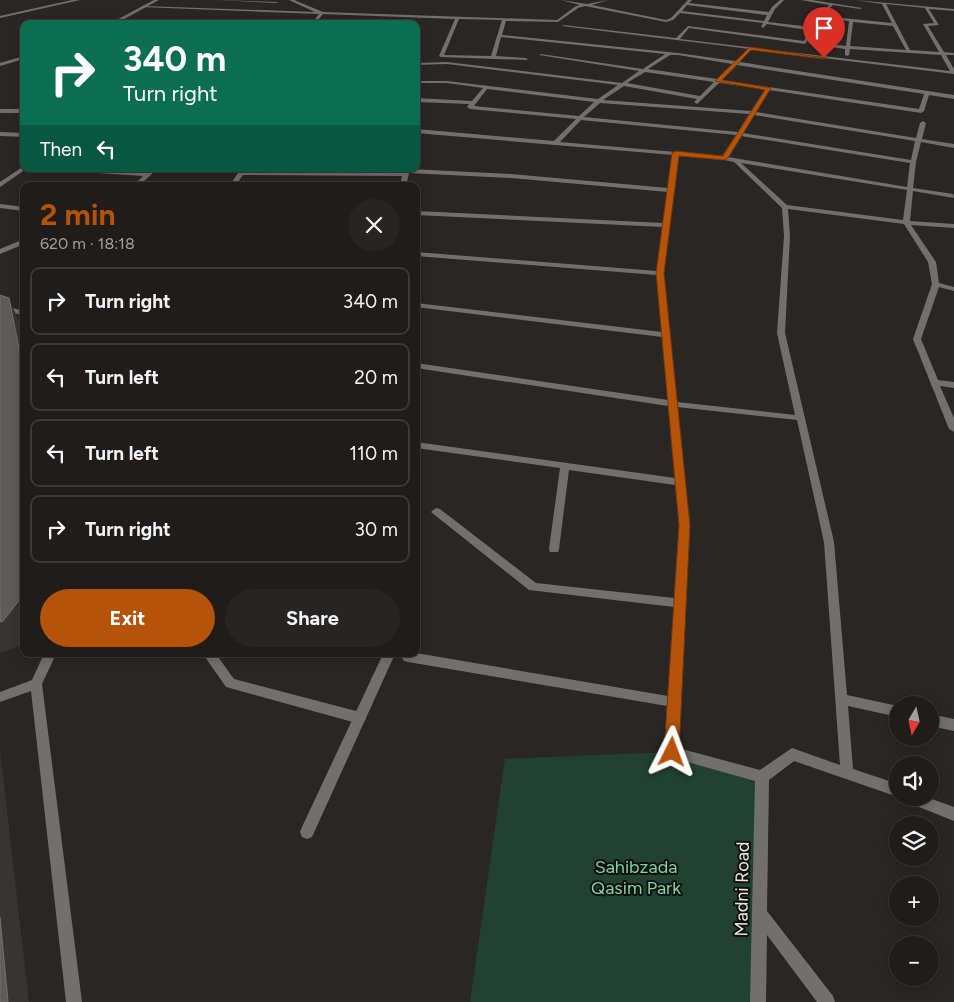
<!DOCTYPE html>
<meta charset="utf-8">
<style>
:root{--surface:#1f1c1a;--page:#272523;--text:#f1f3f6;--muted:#a1a1a2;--line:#3c3a39;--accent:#b45309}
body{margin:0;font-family:Figtree,sans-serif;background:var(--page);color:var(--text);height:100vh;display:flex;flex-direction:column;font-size:19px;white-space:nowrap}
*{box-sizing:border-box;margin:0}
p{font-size:16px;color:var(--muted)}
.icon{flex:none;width:28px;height:28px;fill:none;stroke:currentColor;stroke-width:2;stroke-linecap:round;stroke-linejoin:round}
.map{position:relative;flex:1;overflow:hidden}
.side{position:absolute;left:20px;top:182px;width:400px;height:475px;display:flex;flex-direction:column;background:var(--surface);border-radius:10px;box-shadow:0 2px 12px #0003,0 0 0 1px var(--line)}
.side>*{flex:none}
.guide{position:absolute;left:20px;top:20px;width:400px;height:152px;border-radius:10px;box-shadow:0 2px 12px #0003,0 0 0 1px var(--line);background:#0b6e4f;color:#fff;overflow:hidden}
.needle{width:32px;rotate:189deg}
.fabs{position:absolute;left:889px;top:696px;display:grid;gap:10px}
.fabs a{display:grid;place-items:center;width:50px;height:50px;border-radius:50%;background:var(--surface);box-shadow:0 2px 12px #0003,0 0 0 1px var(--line);font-size:25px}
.pin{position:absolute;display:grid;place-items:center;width:42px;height:42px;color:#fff;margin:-51px -21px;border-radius:50% 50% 50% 0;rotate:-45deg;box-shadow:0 0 5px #0007}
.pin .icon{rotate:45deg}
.me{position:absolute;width:55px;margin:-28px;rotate:3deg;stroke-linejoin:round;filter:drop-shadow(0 0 4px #0008)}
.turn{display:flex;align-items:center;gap:18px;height:105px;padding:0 20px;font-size:22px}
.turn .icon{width:65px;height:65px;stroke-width:2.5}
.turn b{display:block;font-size:35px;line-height:42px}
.then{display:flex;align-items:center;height:48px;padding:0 20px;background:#0003;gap:10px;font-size:19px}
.round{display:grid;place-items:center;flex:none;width:52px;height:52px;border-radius:26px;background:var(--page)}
.summary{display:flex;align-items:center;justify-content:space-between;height:85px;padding:0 20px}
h1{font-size:30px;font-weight:700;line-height:38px;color:var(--accent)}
.cta{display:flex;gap:10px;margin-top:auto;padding:10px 20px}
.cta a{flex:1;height:58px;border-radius:30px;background:var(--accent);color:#fff;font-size:20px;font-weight:700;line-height:58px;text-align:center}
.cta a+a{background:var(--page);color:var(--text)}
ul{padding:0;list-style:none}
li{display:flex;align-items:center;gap:15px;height:68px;margin:0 10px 8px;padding:0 10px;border:2px solid var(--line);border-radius:10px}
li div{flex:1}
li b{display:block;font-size:19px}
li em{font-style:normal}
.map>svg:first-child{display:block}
.green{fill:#214232}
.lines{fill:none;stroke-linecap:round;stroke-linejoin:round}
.service{fill:#72706f;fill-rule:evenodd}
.minor{fill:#72706f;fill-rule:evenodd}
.tertiary{fill:#72706f;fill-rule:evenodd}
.shaded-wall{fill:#383432}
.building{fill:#5e5b59;stroke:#74716f}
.route{fill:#b45309;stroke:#753606}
.labels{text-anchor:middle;stroke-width:4;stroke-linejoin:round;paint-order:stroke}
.near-park-label{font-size:18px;fill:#7ad5a9;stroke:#11100e}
.near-street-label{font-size:18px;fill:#e9e7e5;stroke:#11100e}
</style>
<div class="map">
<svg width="954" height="1002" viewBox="0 0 954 1002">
<rect width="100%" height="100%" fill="#292623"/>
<!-- green -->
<path class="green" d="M671,752L762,777L758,1002H470L505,759Z"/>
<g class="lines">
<!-- service -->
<path class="service" d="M0,305L24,311V316L0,309Z
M44,654H56L42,684L82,1002H66L31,691L0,702V692L32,680Z
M203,654H216L234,679L360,712L364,714L366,718L364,722L360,724L226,687Z"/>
<!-- minor -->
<path class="minor" d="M72,0H80L0,18V16Z
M216,0L278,2L276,3Z
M289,0H294L323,12L557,20L576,6L580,5L561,0L587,4L608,0L592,5L666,20L671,18L688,0H692L689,3L769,12L772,7L780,0H784L775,9L768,22L811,27L825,30L828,36L822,43L846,46L849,21L818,18L829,5L801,0H812L862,8L860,9L833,5L822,16L892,23L882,4L855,0L954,9V11L929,9L939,25L928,26L944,52L954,53V55H946L954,69V74L562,26L564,25L676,38L688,26L804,41L807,35L824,36L821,32L767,24L763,28L761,27L763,23L680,13L673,20L666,22L585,6L578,8L558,22L506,21L502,35L678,53L735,61L740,58L742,59L740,62L954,95V99L929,95L924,111L921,113L769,90L756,112L916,138L920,123L923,121L926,123L922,139L954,144V148L921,142L916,162L913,188L953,194L954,198L913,191L910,221L954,224V228L911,225L936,262L939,283L954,287V291L939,287L921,339L938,380L954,382V388L940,386L954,418V432L949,429L913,339L932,284L928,262L904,224L788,209L790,236L785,333L834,542L847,695L898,706V717L848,706L853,769L898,784V797L794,761L769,780L767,911L833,996L835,1002H817L767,935L766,1002H750L755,781L666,756L664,752L667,706L408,662L404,661L399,654L416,653L668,696L674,607L529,590L431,512L436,508L440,509L536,583L674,598L679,525L675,485L569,470L559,549L558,552H550L549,549L560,468L416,448V442L675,478L668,406L416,368V363L668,400L662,337L416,307V303L662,332L657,275L416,256V252L657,271L663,227L416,215V211L663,223L668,192L511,178L409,173L406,186H400L402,176L243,175L235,186H229L241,169H247L245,171L403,172L405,169H409L511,174L668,188L673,155L416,133V129L554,141L576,119L470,109L467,107L469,104L416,102V98L472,101L483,88L447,83H416V81H447L598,99L618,85L447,64L416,65V63L447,62L622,83L639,71L539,55L541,54L643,69L665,54L501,37L496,56L526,58L528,60L441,57L439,56L455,19L323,14L315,24H311L319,14L141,7L143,6L315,12ZM886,4L925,8L934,23L923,24L939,52L910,50ZM687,5L767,15L764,21L682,11ZM459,19L502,20L491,56L444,55ZM853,22L893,26L906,50L850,46ZM689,28L805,44L810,38L821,39L817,45L845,49V55L847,56L849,55L850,49L941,55L950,71L680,39ZM670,55H678L732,64L717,79L648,69ZM737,65L924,94L919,109L722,80ZM645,72L714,82L700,96L627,83ZM719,83L765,89L751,111L603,100L624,86L697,99L694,102L697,104ZM487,89L594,102L579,116L474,106ZM600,103L749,114L738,132L584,117ZM754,115L915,141L911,160L743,133ZM581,120L736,135L722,156L560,142ZM741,136L910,163L907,187L728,157ZM679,156L724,160L734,162L782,208L784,236L777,333L795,415L677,402L664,273ZM741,163L907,190L903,220L787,205ZM677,407L797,420L824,542L840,765L792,748L760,770L678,748L689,525Z
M215,20L265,22L267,23L218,22L212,24Z
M0,109H24V113H0Z
M0,132L24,133V137L0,136Z
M24,166V169H26L0,187V182Z
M64,169H88L146,173L151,169H157L139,186H133L143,176L67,171Z
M0,204L24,207V211L0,208Z
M24,239V244L0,254V249Z
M383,654H395L312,837L307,839L302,837L300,832L302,827Z
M930,714L954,719V731L930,726Z
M907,798H929L954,807V821L909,803Z"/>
<!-- tertiary -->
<path class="tertiary" d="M154,0H159L115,24H109Z
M24,56V59L0,66V63Z"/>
</g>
<!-- shaded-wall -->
<path class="shaded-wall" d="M9,298L19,322L24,342V373Z
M24,594V640L19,646L0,653V622Z
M0,750L29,1002H8L0,917Z"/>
<!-- building -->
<path class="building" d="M0,295L9,298L24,373V594L3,621L0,622Z
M0,917L8,1002H0Z"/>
<!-- route -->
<path class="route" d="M750,47L826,58L824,59L751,50L722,80L771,88L728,158L724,160L679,156L664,273L690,525L679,752L677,756L672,758L666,756L664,752L679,525L656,273L672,153L676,151L723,156L765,90L715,81Z"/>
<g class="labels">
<!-- near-park labels -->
<g class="near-park-label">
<text x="636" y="873">Sahibzada<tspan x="636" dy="21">Qasim Park</tspan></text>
</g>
<!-- near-street labels -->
<g class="near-street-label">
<text transform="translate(742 889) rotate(-89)" y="6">Madni Road</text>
</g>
</g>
</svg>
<div class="fabs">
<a><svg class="needle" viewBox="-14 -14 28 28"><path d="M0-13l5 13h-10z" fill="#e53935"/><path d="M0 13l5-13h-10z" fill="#a1a1a2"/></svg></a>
<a><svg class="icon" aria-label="sound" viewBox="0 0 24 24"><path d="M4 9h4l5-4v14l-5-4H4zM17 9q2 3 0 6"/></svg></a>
<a><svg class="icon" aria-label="layers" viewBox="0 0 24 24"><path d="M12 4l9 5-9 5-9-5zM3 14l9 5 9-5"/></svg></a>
<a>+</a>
<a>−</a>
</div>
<div class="pin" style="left:824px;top:58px;background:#d93025"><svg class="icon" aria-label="arrive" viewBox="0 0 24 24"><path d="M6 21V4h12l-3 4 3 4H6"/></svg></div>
<svg class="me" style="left:672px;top:752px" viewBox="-20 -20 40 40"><path d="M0-17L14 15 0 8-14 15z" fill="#b45309" stroke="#fff" stroke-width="4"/></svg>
<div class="guide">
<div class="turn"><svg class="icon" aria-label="right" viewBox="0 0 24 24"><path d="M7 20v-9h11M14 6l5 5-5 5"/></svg><div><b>340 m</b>Turn right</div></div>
<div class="then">Then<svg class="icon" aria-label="left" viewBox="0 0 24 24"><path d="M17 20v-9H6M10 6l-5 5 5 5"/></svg></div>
</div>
<section class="side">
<div class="summary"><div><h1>2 min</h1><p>620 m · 18:18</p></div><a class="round"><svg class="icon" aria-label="close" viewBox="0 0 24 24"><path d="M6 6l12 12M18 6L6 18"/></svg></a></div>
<ul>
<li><svg class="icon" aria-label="right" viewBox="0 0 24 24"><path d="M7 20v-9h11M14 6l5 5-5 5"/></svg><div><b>Turn right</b></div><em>340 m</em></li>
<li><svg class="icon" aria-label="left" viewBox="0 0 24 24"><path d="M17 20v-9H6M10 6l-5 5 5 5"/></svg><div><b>Turn left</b></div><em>20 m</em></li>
<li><svg class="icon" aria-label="left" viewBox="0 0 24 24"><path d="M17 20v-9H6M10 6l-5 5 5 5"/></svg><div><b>Turn left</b></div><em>110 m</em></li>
<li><svg class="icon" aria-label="right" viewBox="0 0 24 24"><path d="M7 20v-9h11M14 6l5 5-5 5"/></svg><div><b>Turn right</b></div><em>30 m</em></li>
</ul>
<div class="cta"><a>Exit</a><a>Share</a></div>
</section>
</div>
